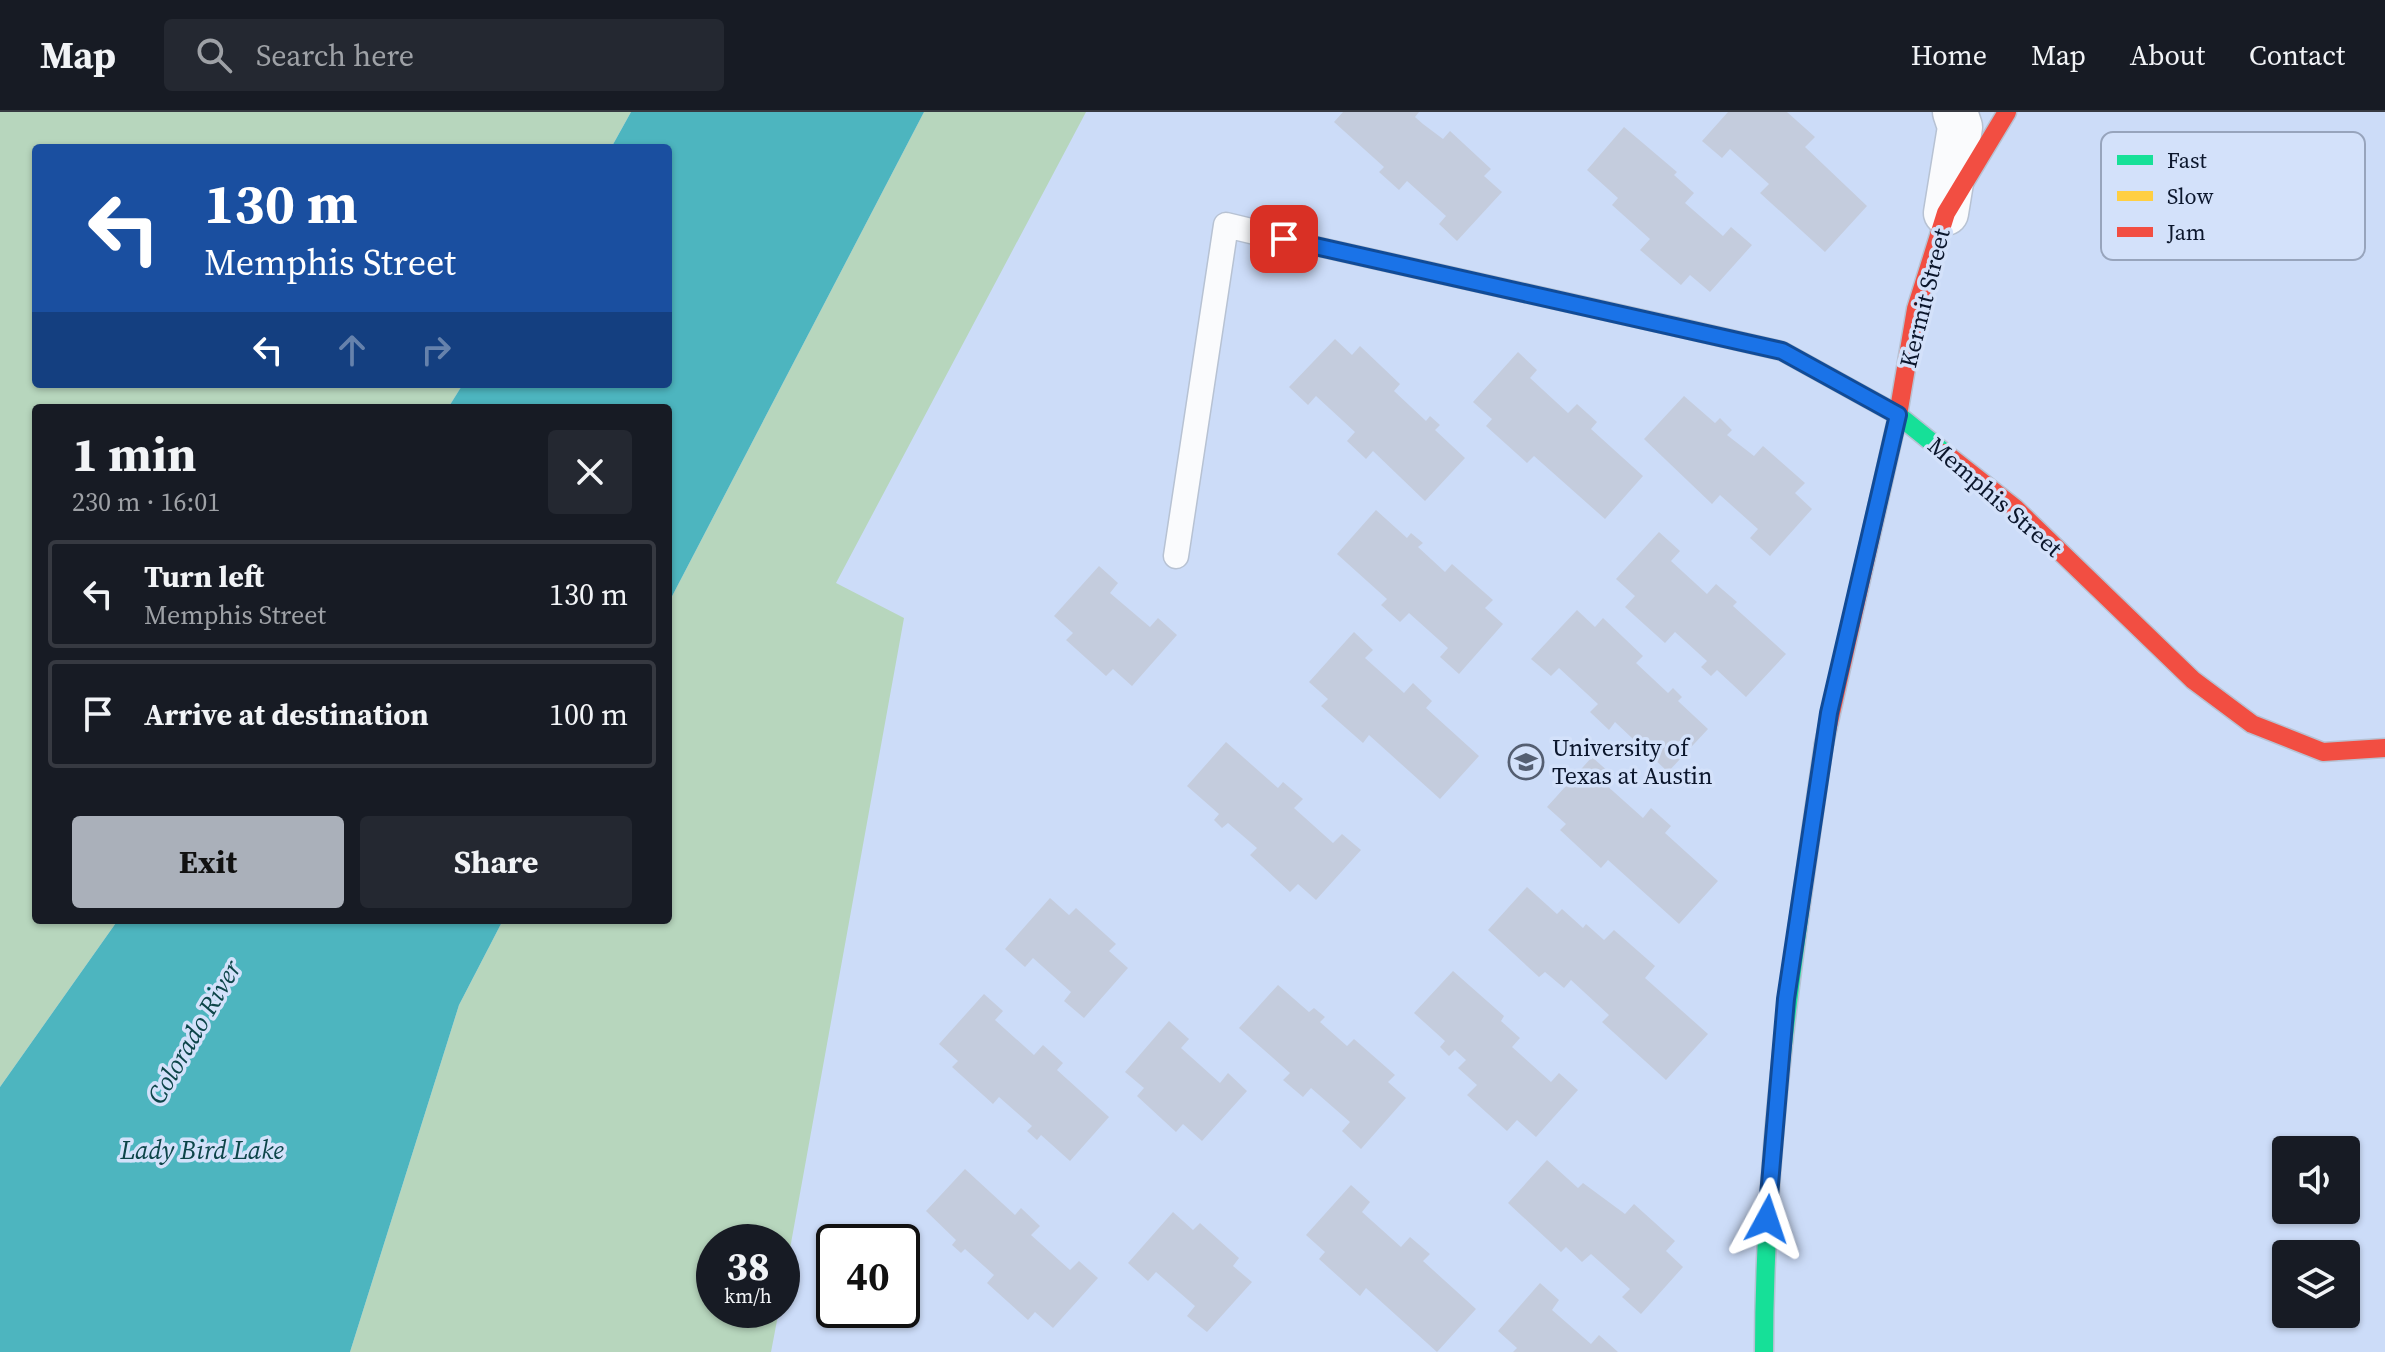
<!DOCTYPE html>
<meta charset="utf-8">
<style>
:root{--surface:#171b24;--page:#242831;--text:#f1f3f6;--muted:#9ea1a6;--line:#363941;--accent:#aab0ba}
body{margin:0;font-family:"Source Serif 4",serif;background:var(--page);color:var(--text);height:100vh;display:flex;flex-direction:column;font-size:30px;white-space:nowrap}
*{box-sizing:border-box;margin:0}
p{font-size:26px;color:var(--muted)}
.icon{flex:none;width:44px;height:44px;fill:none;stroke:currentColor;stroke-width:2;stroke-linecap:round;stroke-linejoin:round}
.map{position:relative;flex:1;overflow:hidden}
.sheet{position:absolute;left:32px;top:292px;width:640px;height:520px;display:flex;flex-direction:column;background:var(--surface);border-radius:8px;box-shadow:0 2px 6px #0004}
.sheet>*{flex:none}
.hud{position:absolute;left:32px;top:32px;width:640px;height:244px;border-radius:8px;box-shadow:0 2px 6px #0004;background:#1a4fa0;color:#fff;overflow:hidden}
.fabs{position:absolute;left:2272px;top:1024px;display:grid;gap:16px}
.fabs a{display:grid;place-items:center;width:88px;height:88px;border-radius:8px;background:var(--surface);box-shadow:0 2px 6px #0004;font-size:40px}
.speed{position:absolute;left:696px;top:1112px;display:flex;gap:16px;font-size:40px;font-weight:700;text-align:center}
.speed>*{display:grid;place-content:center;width:104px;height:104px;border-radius:50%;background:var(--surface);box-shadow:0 2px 6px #0004;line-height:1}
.speed small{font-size:20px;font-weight:400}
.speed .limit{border:4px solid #111;border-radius:12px;background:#fff;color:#111}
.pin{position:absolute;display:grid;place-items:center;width:68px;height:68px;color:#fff;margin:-34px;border-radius:16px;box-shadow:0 4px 12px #0006}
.me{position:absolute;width:88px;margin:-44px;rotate:5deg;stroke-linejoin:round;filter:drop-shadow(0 0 6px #0008)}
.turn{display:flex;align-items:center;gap:28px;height:168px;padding:0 40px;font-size:36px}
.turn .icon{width:104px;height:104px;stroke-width:2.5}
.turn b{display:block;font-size:56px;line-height:68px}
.lanes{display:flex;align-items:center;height:76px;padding:0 40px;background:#0003;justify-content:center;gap:40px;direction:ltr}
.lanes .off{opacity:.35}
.round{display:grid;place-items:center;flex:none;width:84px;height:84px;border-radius:8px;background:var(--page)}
.summary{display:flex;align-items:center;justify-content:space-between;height:136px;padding:0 40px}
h1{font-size:48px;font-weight:700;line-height:60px}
.button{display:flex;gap:16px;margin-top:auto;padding:16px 40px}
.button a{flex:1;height:92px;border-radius:8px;background:var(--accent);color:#111;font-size:32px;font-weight:700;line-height:92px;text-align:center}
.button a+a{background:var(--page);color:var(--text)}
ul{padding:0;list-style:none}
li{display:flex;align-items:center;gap:24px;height:108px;margin:0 16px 12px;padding:0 24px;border:4px solid var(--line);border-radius:8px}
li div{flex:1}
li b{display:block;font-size:30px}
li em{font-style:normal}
header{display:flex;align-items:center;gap:48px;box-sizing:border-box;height:112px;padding:0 40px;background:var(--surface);border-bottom:2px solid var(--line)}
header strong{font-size:38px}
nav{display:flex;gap:44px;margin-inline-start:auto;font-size:28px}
.search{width:560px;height:72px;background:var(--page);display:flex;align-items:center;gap:20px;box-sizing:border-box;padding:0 28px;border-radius:8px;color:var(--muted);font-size:30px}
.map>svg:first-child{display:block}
.built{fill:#ccdcf8;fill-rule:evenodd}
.green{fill:#b7d6bd}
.water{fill:#4db5bf}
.building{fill:#c4ccdd}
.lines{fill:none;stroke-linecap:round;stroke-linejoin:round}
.lane-casing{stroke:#b7c2d3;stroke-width:27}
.street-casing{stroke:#b7c2d3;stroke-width:47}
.fast-casing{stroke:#b7c2d3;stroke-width:21}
.slow-casing{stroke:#b7c2d3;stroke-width:21}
.jam-casing{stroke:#b7c2d3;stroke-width:21}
.lane{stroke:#fafbfd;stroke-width:24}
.street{stroke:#fafbfd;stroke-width:44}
.fast{stroke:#16e098;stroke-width:18}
.slow{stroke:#ffcf43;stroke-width:18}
.jam{stroke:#f24e42;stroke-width:18}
.route-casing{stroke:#114b97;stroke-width:20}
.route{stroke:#1a73e8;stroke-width:14}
.labels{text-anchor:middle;stroke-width:7;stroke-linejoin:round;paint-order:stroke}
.street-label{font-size:24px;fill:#0b162c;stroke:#d3e1fa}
.poi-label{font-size:24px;fill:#0b162c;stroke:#d3e1fa;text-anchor:start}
.water-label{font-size:26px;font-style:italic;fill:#0d4549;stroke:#d3e1fa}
.key{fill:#d3e1fa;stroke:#97a4bc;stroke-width:2}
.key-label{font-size:22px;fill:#0b162c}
</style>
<header>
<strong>Map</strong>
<div class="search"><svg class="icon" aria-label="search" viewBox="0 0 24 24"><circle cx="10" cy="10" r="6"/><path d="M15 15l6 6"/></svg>Search here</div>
<nav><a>Home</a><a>Map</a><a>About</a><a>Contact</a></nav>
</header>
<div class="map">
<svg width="2385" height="1240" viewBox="0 0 2385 1240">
<rect width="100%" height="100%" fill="#dce4f1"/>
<!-- built -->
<path class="built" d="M924,0H2385V1240H350L503,808H668V492ZM2286,1038H2346V1098H2286ZM714,1130H782V1198H714ZM834,1130H902V1198H834ZM2286,1142H2346V1202H2286Z"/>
<!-- green -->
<path class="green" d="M0,0H631L611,36H36V272H463L448,296H36V808H118L0,975Z
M924,0H1086L836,471L904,506L782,1181V1130H714V1198H779L771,1240H350L459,893L503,808H668V492Z"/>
<!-- water -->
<path class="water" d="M631,0H924L668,492V296H448L463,272H668V36H611Z
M118,808H503L459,893L350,1240H0V975Z"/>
<!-- building -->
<path class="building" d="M1343,0H1419L1415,5L1423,12L1443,27L1450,19L1491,57L1484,64L1502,80L1457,129L1439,112L1446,104L1407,69L1399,78L1379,60L1384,55L1334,10Z
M1728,0H1787L1815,25L1805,35L1867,94L1825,140L1760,81L1769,72L1730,37L1722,46L1702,29Z
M1624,15L1677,60L1674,63L1694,81L1685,91L1723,124L1731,115L1752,133L1710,180L1690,163L1681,173L1640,138L1650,127L1612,93L1618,86L1587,58Z
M1335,227L1352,243L1360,234L1400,272L1394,279L1426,309L1430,304L1440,313L1435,318L1465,346L1425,389L1373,339L1366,347L1347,329L1355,320L1316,284L1308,293L1289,275Z
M1518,240L1537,258L1530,266L1568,301L1577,292L1597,310L1591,317L1643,364L1605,407L1534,344L1527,351L1486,314L1492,307L1473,290Z
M1684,284L1715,311L1720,306L1732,318L1727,323L1754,344L1763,334L1805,371L1795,381L1812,397L1770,444L1750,426L1758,417L1720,383L1712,392L1644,327Z
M1376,398L1407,426L1411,421L1423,431L1418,435L1445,460L1452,452L1493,488L1485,496L1503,512L1459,562L1440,545L1448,536L1409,501L1400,510L1381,493L1387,487L1337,442Z
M1659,420L1680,439L1671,449L1707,482L1716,472L1737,490L1733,494L1786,542L1746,585L1717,558L1711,564L1701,555L1707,549L1675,520L1665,531L1625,495L1635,484L1616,467Z
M1099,454L1118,471L1110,481L1150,515L1158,506L1177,523L1132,574L1113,557L1106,564L1066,528L1073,521L1054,504Z
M1577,498L1595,515L1603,506L1643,544L1636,551L1668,581L1673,576L1682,585L1678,589L1708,617L1668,660L1615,610L1609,618L1590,600L1598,592L1559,556L1551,564L1531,547Z
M1354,520L1373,538L1365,546L1404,581L1413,571L1432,589L1426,596L1479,644L1440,687L1369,623L1363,631L1321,594L1328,587L1309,570Z
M1226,630L1278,676L1283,670L1303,687L1294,696L1333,731L1342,722L1361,738L1316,788L1298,772L1290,780L1250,743L1257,736L1228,711L1222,716L1214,708L1219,702L1187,674Z
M1592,645L1611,662L1605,672L1643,706L1651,696L1671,714L1665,721L1718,769L1679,812L1608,748L1601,756L1560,718L1566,712L1547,695Z
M1527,775L1557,802L1562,797L1583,816L1586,812L1604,828L1614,818L1655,854L1645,866L1708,922L1666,968L1602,910L1609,903L1571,868L1564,876L1545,860L1539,865L1488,818Z
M1050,786L1069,803L1076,796L1116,832L1109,839L1128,856L1084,906L1064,889L1071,880L1033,846L1025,855L1005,837Z
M1453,859L1504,904L1501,909L1520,926L1512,935L1551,970L1559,961L1578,978L1536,1025L1517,1008L1507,1019L1467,983L1477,973L1458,956L1466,948L1455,938L1449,944L1440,935L1445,929L1414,901Z
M1278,873L1309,900L1314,896L1325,905L1320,910L1347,934L1354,927L1395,963L1388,970L1406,986L1361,1037L1342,1019L1350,1010L1311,976L1303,985L1283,968L1290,961L1239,916Z
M984,882L1003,899L995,908L1034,943L1043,933L1063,951L1057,958L1109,1005L1070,1049L1041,1023L1037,1028L1027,1019L1032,1014L999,985L993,992L952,955L958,949L939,932Z
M1169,909L1189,927L1181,936L1220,971L1228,961L1247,979L1202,1029L1183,1012L1176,1020L1137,984L1144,976L1125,960Z
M1547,1048L1578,1076L1583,1071L1625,1102L1634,1092L1675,1129L1666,1139L1683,1155L1641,1202L1622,1185L1630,1177L1591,1142L1582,1150L1566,1135L1561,1140L1508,1091Z
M965,1057L1015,1103L1021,1096L1040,1114L1031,1123L1070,1158L1079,1149L1098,1166L1053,1216L1035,1200L1028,1208L987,1171L994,1163L965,1137L961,1141L952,1133L956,1128L926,1099Z
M1351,1073L1370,1090L1362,1100L1401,1135L1410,1125L1430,1142L1423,1149L1476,1197L1437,1240L1366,1176L1360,1184L1319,1147L1325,1140L1306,1123Z
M1173,1100L1193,1118L1200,1111L1239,1146L1233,1154L1252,1170L1207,1220L1187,1204L1195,1194L1156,1160L1148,1169L1128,1151Z
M1540,1171L1559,1188L1552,1198L1591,1232L1599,1223L1618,1240H1513L1517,1236L1498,1219Z"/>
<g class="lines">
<!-- lane casing -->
<g class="lane-casing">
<path id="lane" d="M1176,444L1226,113L1284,127"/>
</g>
<!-- street casing -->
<g class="street-casing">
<path id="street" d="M1946,101L1960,15L1955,0"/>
</g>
<!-- fast casing -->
<g class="fast-casing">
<path id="fast" d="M1677,215L1782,239L1898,303L1945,341
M1764,1240C1764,1035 1794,834 1824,632"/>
</g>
<!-- slow casing -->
<g class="slow-casing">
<path id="slow" d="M1284,127L1677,215"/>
</g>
<!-- jam casing -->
<g class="jam-casing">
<path id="jam" d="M1945,341L2015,396L2193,568L2252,612L2323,640L2385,636
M1824,632L1898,303L1916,197L1946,101L2007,0"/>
</g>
<!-- lane -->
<use href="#lane" class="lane"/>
<!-- street -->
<use href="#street" class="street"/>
<!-- fast -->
<use href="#fast" class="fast"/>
<!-- slow -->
<use href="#slow" class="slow"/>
<!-- jam -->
<use href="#jam" class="jam"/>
</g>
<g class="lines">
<!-- route casing -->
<g class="route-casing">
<path id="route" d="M1284,127L1782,239L1898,303L1829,601L1786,887L1767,1107"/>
</g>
<!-- route -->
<use href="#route" class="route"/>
</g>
<!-- icons -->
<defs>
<g id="university-ring" transform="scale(1.8)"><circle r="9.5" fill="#d3e1fa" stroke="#545e71" stroke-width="1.5"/><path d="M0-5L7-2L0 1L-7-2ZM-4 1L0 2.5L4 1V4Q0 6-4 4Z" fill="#545e71"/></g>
</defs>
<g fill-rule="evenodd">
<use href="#university-ring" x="1526" y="650"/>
</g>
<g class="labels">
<!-- street labels -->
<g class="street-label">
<text transform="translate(1925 186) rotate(-76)" y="8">Kermit Street</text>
<text transform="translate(1995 385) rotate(41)" y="8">Memphis Street</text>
</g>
<!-- poi labels -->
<g class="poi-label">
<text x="1552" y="644">University of<tspan x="1552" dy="28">Texas at Austin</tspan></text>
</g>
<!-- water labels -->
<g class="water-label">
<text transform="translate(194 920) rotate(-60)" y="9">Colorado River</text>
<text x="202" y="1047">Lady Bird Lake</text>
</g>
</g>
<!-- legend -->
<rect x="2101" y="20" width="264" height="128" rx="12" class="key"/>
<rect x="2117" y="43" width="36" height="10" fill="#16e098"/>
<rect x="2117" y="79" width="36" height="10" fill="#ffcf43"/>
<rect x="2117" y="115" width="36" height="10" fill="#f24e42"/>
<g class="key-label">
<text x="2167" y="56">Fast</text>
<text x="2167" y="92">Slow</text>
<text x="2167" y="128">Jam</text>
</g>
</svg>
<div class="fabs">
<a><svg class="icon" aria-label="sound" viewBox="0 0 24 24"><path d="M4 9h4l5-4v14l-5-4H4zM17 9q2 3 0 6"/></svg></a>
<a><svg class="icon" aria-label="layers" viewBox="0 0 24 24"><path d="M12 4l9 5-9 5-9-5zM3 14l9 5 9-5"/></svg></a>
</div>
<div class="speed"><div>38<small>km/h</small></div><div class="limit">40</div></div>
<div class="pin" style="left:1284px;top:127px;background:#d93025"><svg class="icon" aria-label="arrive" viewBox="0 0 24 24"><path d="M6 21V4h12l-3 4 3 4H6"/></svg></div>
<svg class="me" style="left:1767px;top:1107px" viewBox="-20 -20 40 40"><path d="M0-17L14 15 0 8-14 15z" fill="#1a73e8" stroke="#fff" stroke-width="4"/></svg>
<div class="hud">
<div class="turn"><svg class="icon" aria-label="left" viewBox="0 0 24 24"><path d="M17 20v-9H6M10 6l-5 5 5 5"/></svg><div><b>130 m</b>Memphis Street</div></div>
<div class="lanes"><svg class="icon" aria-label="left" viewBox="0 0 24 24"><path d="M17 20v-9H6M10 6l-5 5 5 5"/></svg><svg class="icon off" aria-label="ahead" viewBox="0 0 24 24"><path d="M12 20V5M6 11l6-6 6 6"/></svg><svg class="icon off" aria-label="right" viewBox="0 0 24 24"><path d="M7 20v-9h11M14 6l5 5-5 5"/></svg></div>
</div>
<section class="sheet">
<div class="summary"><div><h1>1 min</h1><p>230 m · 16:01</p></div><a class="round"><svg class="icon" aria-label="close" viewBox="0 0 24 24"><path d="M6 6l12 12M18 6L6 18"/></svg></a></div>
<ul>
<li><svg class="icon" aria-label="left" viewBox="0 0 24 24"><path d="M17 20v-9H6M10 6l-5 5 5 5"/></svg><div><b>Turn left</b><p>Memphis Street</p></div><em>130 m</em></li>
<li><svg class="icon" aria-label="arrive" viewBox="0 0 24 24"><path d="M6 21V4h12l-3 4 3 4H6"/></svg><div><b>Arrive at destination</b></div><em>100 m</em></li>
</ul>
<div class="button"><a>Exit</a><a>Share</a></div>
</section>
</div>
